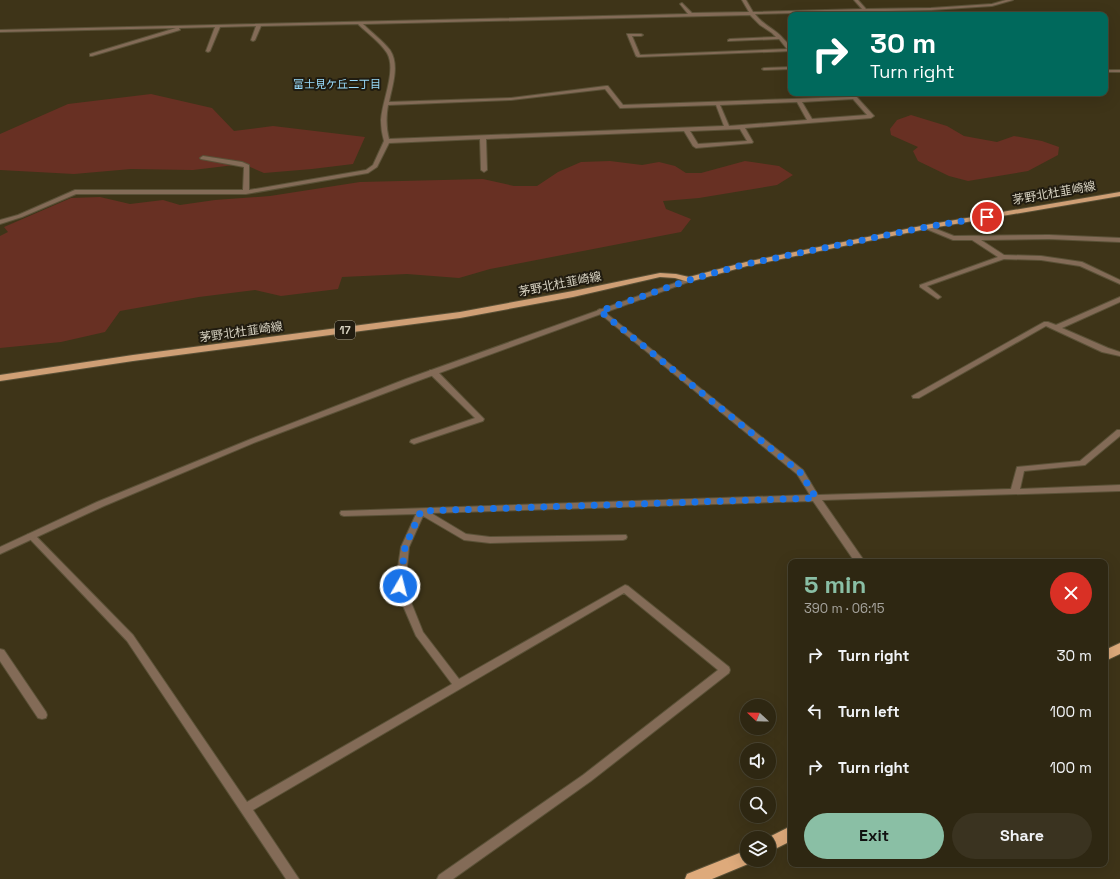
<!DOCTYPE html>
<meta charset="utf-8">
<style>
:root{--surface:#2e2712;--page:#3a3320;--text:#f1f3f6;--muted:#a7a59f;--line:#494432;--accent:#8abfa5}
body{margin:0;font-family:"Space Grotesk","Noto Sans JP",sans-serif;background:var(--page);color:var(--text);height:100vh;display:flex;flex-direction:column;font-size:15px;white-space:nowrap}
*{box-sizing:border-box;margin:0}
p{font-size:13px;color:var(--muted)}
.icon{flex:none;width:22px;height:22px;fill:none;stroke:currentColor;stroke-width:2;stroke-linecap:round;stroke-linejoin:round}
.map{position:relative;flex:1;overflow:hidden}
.drawer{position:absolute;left:788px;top:559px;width:320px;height:308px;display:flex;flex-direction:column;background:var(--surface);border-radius:8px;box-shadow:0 4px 16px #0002,0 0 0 1px var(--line)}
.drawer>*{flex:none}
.banner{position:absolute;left:788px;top:12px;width:320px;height:84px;border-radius:8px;box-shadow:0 4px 16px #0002,0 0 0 1px var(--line);background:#00695c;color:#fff;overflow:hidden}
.needle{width:26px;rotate:292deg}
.controls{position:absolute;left:740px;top:699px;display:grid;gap:8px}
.controls a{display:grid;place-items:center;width:36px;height:36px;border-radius:50%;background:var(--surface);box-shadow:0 4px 16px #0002,0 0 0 1px var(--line);font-size:20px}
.pin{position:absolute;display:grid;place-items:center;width:34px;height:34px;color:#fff;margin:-17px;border:2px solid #fff;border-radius:50%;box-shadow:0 1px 4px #0007}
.me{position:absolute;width:44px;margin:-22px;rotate:8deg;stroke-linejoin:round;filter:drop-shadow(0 0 3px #0008)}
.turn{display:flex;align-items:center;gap:14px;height:84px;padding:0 16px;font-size:18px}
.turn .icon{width:52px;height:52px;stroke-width:2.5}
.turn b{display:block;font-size:28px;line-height:34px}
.round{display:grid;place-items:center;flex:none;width:42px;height:42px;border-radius:21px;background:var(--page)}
.head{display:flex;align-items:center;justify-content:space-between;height:68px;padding:0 16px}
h1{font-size:24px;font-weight:600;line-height:30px;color:var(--accent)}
.primary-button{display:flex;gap:8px;margin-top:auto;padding:8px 16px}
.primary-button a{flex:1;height:46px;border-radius:24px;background:var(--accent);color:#111;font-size:16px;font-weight:600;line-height:46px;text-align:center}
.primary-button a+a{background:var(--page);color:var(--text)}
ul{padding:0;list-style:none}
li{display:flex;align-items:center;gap:12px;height:56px;padding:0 16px}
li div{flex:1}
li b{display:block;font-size:15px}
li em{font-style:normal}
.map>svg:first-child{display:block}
.green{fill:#683023}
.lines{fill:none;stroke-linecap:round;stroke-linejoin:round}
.minor-casing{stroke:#5a5137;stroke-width:2}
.tertiary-casing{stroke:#5a5137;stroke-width:2}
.primary-casing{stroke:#5a5137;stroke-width:2}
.trunk-casing{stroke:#5a5137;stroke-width:2}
.minor{fill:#836b57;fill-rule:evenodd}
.tertiary{fill:#836b57;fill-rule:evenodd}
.primary{fill:#cf9f75;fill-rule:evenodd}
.trunk{fill:#deaa7b;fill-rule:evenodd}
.route{stroke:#1a73e8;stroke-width:7;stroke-dasharray:0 12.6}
.labels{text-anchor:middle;stroke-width:4;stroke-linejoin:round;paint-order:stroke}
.far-neighbourhood-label{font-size:11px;fill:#98dafa;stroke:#211c10}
.shield{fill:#211c10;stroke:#a19c8d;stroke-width:1}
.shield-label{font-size:11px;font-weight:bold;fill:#d8d3c2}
.street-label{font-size:12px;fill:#d8d3c2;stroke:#211c10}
</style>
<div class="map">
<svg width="1120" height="879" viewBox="0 0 1120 879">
<rect width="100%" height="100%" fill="#3e3418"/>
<!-- green -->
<path class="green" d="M151,94L212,108L234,131L273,126L365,137L353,164L312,169L264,173L243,164L193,170L131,169L74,174L0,170V134L68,104Z
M911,115L947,126L964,136L997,142L1014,136L1042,141L1059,147L1058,155L1028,171L968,181L949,176L918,161L913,151L918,147L891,135L890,129L897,120Z
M610,161L642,165L659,162L675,166L686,173H701L745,161L779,166L793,175L777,185L699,198L663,201L666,209L691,219L681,232L490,269L459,278L407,274L342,277L338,289L281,296L255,290L199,297L120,311L105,332L61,342L0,348V236L8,232L4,227L71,198L100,197L130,204L163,200L180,205L215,200L270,196L360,182L483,179L514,186H537L558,172L581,162Z"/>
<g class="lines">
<!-- minor casing -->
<g class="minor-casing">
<path id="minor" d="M742,0H746L753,12L862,9L854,0H858L866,9L931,8L992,4L1006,0H1013L992,6L931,10L755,14C761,22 767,25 775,31C781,35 786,42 791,47V51L638,57L636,56L627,34H641L643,35L641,36H632L640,55L787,49L779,39L728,41V40L730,39L776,37L772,33L760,25L750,15L363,24C372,33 382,40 390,50C400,65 392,87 389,102L511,98L606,86H608L623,105L851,97L848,93H853L874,116L871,118L745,128L753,142L752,143L696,148L693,146L684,131L486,139L487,170L484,172L481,170L480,139L389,143L377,167L368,173L246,194H76L22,217L0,224V220L18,215L75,190H243L244,167L201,159L200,158L203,156L242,162L249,165V190L366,170L373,165L384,141C382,134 381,127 381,120C382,101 397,70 387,53C380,42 367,33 358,24L261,26L255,40L253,41L251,40L256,26L220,27L210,51L208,52L206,51L215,27L179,28L180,30L92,56H90V54L176,28L0,32V30L688,14L680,4L682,3L692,13L749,12ZM605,89L620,108H622L716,105L724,126L389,139C386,128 386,117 388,105L511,100ZM853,99L867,115L812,119L802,102ZM797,102L807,120L729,126L720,105ZM740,129L747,141L698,144L690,131Z
M791,67V69L764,70L762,69L764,68Z
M1105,70H1120V72H1105Z
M926,225L954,236L1049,235L1120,238V242L1049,239L981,240L1004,255L1041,256L1082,262L1120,280V284L1080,266L1041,260L1004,259L927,286L941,297L938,299L936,298L920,287V285L998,257L972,240H953L924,228L923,227Z
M1120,297V302L1062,328L1108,348L1120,352V356L1102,352L1046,326L919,398H913L912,396L1044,322H1048L1056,325Z
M600,309L602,310L803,470L818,495L1011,489L1017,467L1080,461L1117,430H1120V436L1085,465L1024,471L1020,489L1120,485V491L822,500L865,562H855L813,501L431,513L466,534L490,537L626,535L627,537L626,539L623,540L490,543L464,540L423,516L409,547L405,587L423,632L459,679L625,585L628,586L729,667L730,670L729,673L591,781L453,879H437L439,875L583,775L718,670L624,593L253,810L299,879H286L127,641L27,536L28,534H34L133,635L247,802L452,684L416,636L395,587L401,547L416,514L344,516L341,515L340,513L341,511L810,495L797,474L598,312L597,311L598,310Z
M430,370H436L484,419L483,421L414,444L410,442L411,440L475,418L430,374L429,372Z
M0,649L4,650L46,712L47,715L46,718L42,719L38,718L0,661Z"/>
</g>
<!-- tertiary casing -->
<g class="tertiary-casing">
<path id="tertiary" d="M689,278L692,280L691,281L412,383L256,442L104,506L0,554V547L97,502L251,439L406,379Z"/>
</g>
<!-- primary casing -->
<g class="primary-casing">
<path id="primary" d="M1120,192V196L926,229L747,266L689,282L675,278L660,277L573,297L460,318L133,361L0,381V375L133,355L460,312L573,291L660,273L676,274L689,277L746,262L926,225Z"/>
</g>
<!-- trunk casing -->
<g class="trunk-casing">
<path id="trunk" d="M1120,643V654L1105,661V650Z
M791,826V841L769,852V838H767Z
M747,850V860H754L753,862L712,879H685L687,874Z"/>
</g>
<!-- minor -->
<use href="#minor" class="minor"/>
<!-- tertiary -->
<use href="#tertiary" class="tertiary"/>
<!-- primary -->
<use href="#primary" class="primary"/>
<!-- trunk -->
<use href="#trunk" class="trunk"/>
</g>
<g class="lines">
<!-- route -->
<path class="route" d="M400,586L405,547L421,511L816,498L800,472L600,311L689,280L746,264L926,227L987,217"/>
</g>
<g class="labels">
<!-- far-neighbourhood labels -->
<g class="far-neighbourhood-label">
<text x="337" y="88">富士見ケ丘二丁目</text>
</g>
<!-- shield labels -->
<rect class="shield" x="335" y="321" width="20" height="18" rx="3"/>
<g class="shield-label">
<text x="345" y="334">17</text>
</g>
<!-- street labels -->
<g class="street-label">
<text transform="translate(1054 193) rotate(-10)" y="4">茅野北杜韮崎線</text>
<text transform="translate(560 284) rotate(-11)" y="4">茅野北杜韮崎線</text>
<text transform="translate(241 332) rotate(-8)" y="4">茅野北杜韮崎線</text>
</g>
</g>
</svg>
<div class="controls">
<a><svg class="needle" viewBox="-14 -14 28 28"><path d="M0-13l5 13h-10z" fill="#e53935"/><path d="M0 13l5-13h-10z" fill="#a7a59f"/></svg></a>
<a><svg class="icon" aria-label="sound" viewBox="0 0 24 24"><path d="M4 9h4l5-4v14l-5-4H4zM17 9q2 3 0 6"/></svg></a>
<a><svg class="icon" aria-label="search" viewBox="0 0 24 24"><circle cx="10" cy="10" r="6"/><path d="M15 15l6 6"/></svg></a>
<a><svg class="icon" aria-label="layers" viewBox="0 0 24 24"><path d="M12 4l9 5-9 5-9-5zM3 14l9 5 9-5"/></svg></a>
</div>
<div class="pin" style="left:987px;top:217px;background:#d93025"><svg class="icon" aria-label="arrive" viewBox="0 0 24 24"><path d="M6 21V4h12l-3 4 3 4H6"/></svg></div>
<svg class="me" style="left:400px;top:586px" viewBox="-20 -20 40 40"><circle r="17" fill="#1a73e8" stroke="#fff" stroke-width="3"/><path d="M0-11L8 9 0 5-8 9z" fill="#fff"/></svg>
<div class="banner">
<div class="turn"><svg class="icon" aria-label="right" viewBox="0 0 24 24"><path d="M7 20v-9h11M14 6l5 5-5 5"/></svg><div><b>30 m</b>Turn right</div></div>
</div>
<section class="drawer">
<div class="head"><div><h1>5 min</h1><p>390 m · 06:15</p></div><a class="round" style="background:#d93025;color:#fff"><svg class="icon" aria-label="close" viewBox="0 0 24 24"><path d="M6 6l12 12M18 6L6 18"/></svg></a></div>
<ul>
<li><svg class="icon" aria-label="right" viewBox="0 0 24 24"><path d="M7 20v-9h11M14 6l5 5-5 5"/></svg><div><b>Turn right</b></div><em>30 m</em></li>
<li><svg class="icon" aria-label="left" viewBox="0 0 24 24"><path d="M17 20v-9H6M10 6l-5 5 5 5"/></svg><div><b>Turn left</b></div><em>100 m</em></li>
<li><svg class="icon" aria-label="right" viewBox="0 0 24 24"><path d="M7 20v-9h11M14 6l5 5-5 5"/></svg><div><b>Turn right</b></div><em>100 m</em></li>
</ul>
<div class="primary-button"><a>Exit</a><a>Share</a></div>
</section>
</div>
